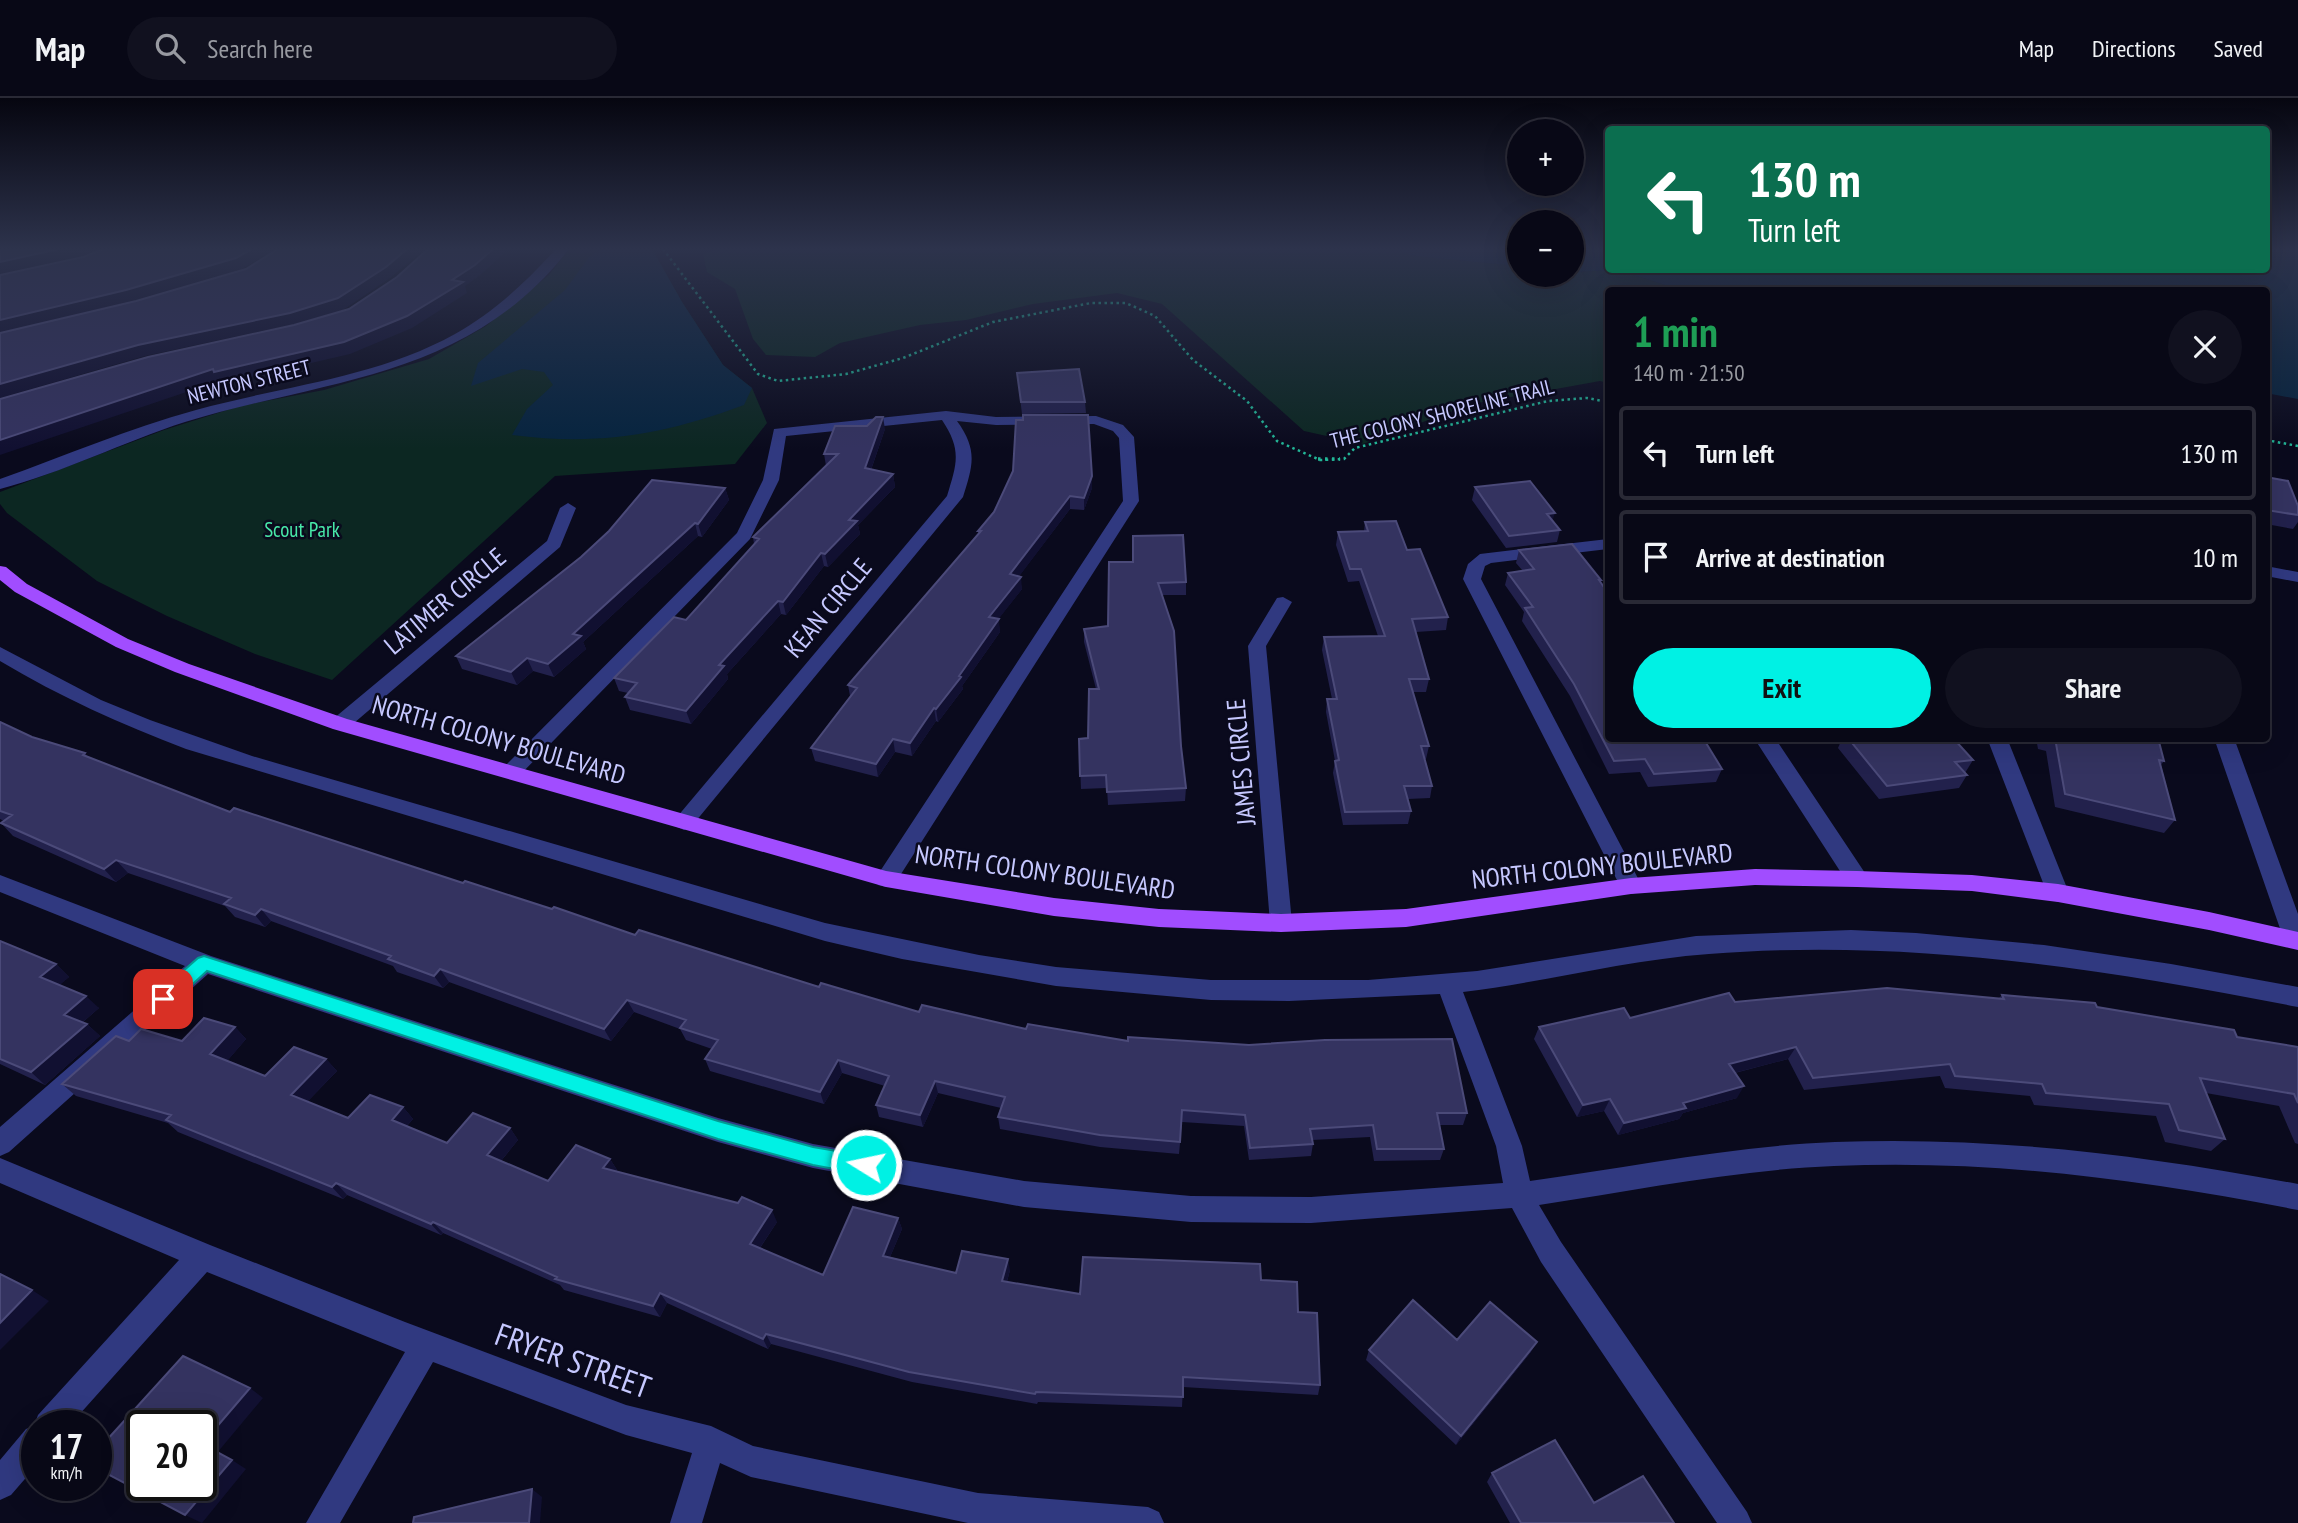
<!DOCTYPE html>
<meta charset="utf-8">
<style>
:root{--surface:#080816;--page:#11111f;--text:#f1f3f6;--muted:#989aa1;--line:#292935;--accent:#00f1e4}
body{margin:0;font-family:"PT Sans Narrow",sans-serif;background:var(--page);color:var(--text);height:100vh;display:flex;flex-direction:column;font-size:26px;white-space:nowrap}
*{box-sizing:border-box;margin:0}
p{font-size:23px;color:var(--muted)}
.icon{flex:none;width:38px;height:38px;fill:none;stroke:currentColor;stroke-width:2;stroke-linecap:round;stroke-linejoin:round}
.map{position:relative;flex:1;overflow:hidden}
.drawer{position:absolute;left:1605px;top:189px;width:665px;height:455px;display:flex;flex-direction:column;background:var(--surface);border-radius:7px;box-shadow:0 7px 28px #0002,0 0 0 2px var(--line)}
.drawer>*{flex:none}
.banner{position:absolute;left:1605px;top:28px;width:665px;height:147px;border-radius:7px;box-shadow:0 7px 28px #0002,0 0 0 2px var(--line);background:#0b6e4f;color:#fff;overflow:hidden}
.buttons{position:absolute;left:1507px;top:21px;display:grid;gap:14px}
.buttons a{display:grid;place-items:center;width:77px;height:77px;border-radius:50%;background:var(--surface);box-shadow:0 7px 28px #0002,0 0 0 2px var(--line);font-size:35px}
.speed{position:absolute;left:21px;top:1312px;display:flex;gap:14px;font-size:35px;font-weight:700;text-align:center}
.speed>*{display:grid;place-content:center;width:91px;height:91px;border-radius:50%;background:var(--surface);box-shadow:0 7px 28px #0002,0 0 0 2px var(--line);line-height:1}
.speed small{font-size:18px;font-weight:400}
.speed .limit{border:4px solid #111;border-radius:10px;background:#fff;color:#111}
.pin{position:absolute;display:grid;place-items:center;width:60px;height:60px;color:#fff;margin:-30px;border-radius:14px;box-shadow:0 4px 10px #0006}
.me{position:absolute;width:77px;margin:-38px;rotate:280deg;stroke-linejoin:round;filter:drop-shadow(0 0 5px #0008)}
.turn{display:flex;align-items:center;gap:24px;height:147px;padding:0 28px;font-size:32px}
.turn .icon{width:91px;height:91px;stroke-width:2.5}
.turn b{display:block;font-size:49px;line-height:60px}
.round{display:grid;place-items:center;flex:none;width:74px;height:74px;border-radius:37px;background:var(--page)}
.head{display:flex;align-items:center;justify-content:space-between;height:119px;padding:0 28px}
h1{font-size:42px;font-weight:700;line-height:52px;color:#1e9e55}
.cta{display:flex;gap:14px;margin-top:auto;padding:14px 28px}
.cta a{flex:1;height:80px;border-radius:42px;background:var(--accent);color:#111;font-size:28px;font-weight:700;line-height:80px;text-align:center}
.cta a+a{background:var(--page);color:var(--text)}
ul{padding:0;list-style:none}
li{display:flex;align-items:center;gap:21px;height:94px;margin:0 14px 10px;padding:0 14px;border:4px solid var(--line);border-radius:7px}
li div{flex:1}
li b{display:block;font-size:26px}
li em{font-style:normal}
header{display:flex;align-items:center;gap:42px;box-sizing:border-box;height:98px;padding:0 35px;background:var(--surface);border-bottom:2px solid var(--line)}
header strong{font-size:33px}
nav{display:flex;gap:38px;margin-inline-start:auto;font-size:24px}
.search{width:490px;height:63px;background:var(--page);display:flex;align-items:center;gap:18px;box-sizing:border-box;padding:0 24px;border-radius:38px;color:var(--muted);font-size:26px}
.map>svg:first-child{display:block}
.green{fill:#0c2722}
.water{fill:#06243f}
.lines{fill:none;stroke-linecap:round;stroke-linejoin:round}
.path-far1{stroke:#22b697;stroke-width:2.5;stroke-dasharray:2.5 3.5;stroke-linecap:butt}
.path{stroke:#22b697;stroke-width:3.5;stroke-dasharray:2.5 4.5;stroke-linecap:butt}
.minor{fill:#303980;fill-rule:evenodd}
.major{fill:#a14dff;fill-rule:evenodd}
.wall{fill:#22214c}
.shaded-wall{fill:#111031}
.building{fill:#343360;stroke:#4b4a79;stroke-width:2;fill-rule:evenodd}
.route{fill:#00f1e4;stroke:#009d94;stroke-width:2}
.labels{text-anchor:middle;stroke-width:5;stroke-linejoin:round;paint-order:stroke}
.far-street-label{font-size:21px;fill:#c6c8ff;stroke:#0a0a1d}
.far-park-label{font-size:21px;fill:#48e8a8;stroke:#0a0a1d}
.street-label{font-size:26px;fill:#c6c8ff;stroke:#0a0a1d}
.near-street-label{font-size:32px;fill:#c6c8ff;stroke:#0a0a1d}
</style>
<header>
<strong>Map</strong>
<div class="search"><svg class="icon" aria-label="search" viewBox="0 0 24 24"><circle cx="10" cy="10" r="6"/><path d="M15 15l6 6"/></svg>Search here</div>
<nav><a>Map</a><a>Directions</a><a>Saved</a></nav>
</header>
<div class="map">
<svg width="2298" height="1425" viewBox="0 0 2298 1425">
<rect width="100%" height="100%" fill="#0a0a1d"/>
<!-- green -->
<path class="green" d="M569,151H652L682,204L723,267L752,290L767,325L735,366L555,378L332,582L255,556L167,518L97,483L7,415L0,406V394L164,332L240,308L324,292L429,261L486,228L549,177Z
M719,151H1397L1415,158L1519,168V177H1572V174L1618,172L1681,192H1608V285L1600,283L1472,306L1363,346L1304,333L1162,206L1117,195L1033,206L966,222L920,227L840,245L815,259L766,257L753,241L735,191L707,174L703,156Z"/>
<!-- water -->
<path class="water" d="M603,151H652L682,204L723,267L752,290L744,307C663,337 598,348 512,337L527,311L553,287L544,274L522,271L471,288L478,265L565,192L590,158Z
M1397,151H1519V168L1415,158Z
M1572,151H1608V172H1615L1572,174Z
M2266,151H2298V301L2266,295V192H1681L1618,172H2266Z"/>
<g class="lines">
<!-- path-far1 -->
<path class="path-far1" d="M663,151L758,276L778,283L846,276L903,260L993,224L1091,205H1126L1155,218L1193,262L1247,303L1277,343L1320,362L1344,361L1355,350L1548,303L1587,300L1608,304
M2266,342L2298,348"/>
<!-- path -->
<path class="path" d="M1318,361H1340"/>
<!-- minor -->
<path class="minor" d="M556,151H569C468,281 329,280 185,324C123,344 62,375 0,391V381C65,358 129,330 196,312C282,288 376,280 455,236C494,214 526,184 556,151Z
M946,313L996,319L1096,318L1123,327L1134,339L1139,403L894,787L886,789L878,787L875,781L1123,403L1119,340L1113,333L1094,326L996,327L957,323C978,352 973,367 963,399L691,729L684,732L677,729L673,724L677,719L947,398C957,365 962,352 942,322L786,338L779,382L750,441L518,679H504L501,674L504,669L737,435L763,382L774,331Z
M568,405L576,410L560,449L347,631H333L330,626L333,621L547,443L560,410Z
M1608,441V451L1491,465L1485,468L1481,481L1642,788L1639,794L1631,796L1623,794L1620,788L1463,481L1468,466L1480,456Z
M2266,468L2298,474V484L2266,478Z
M1283,499L1292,504L1266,548L1292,825L1289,831L1281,834L1273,831L1270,825L1248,548L1277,500Z
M0,549L101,602L150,622L252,658L825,825L979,857L1056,869L1211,882H1368L1477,873L1696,838L1851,832L1916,835L2044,847L2171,866L2298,889V909C2103,871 1908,840 1709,856C1626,862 1545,884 1463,894L1522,1048L1530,1083C1630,1069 1733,1048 1835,1044C1993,1038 2143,1057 2298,1086V1112C2144,1082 1992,1061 1834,1068C1736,1072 1637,1092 1539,1107L1561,1144L1747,1414L1752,1425H1717L1541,1164L1512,1110L1311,1125L1191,1124L1024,1109L813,1070L718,1044L208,876L9,1054L0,1058V1029L185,868L0,794V777L211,858L718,1020L813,1046L1024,1083L1191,1098L1311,1099L1503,1085L1496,1048L1440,896L1289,903L1211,902L1056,888L902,861L825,843L186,651C121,626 60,599 0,563Z
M1754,640H1775L1865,775L1868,781L1865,787L1857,789L1849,787Z
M1987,640H2007L2069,795L2066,801L2058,804L2050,801L2047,795Z
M2214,640H2234L2298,816V850L2288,848L2284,842Z
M0,1060L210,1147L405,1224L626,1307L711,1328L753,1348L978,1395L1148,1409L1159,1414L1164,1425H968L751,1379L720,1365L702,1425H670L692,1355L626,1337L433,1264L340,1425H306L405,1254L207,1174L69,1328H37V1367L11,1397L0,1402V1362L26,1331L34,1328L38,1317L179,1162L0,1085Z"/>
<!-- major -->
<path class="major" d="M0,468L6,469L27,486L128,541L189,566L347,621L886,773L1054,800L1159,811L1281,816L1406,811L1631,780L1755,771L1857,773L1972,777L2058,786L2209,814L2298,834V852L2209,832L2058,804L1972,793L1857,789L1755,787L1631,796L1406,829L1281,834L1159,829L1054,818L886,789L333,631L175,574L116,549L15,494L0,482Z"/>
</g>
<!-- wall -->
<path class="wall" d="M1017,275L1085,304L1086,315L1022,316Z
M885,331L871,372L893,376L895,389L858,427L860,436L828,469L824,468L786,517L781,516L727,576L728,581L691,626L630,612L625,599L628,595L619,593L614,580L686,522L754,446L753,439L826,368L824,356Z
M2266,379L2298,408V424L2293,431L2266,426Z
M1475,389L1560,432L1557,444L1506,450L1472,402Z
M725,390L729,402L702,439L698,438L583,544L586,551L554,579L533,573L517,587L462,571L456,558Z
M1092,390L1084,412L1070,411L1019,478L1022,491L998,521L1000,534L962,588L963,591L938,624L936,623L912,658L895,654L878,679L815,663L811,650L850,598L848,587L978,436V433Z
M1365,424L1407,452L1448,519L1446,532L1416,534L1429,581L1426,594H1413L1429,648L1426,661H1425L1432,688L1430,700L1408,701L1411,713L1408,726L1343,727L1333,675L1335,663L1326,614L1327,601H1332L1322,552L1324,539L1378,538L1359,483L1348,484L1336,447L1338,434L1364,433Z
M1519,452L1601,482L1608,640L1722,671L1716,684L1648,689L1640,674L1609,676L1570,598L1522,523L1524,514L1505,487L1508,475L1522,472L1516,465Z
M1109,464L1186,484V497H1162L1186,690L1185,703L1108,707L1107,690L1081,691L1079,641L1088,640L1096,591L1084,544V531L1108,528Z
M0,624L32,639L85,655L87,658L230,714L635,837L819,889L919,914L1026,931L1467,1015L1463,1027H1440L1444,1051L1440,1062L1374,1063L1370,1039L1312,1042L1313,1046L1311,1058L1249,1062L1244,1028L1182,1024L1179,1056L1100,1049L1000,1031L998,1019L1001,1010L938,995L923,1029L879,1019L876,1007L885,988L842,975L824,1006L710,973L705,961L712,951L686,942L680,931L634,914L611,943L449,884L443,890L397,874L393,868L271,823L265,829L235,819L225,808L128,775L116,784L13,738L1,725L4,723L0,721Z
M1839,640H1953L1973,662L1965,675L1967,677L1959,690L1879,701L1838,650L1841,643Z
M2036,640H2158L2164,663L2161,667L2175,722L2164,735L2055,709L2046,653L2038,651Z
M0,843L56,866L69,879L59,887L99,910L83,924L87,926L100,938L45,987L0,966Z
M2002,897L2097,909L2237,939L2298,949V1046L2295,1045L2279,1008L2206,995L2225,1041L2211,1053L2165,1044L2156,1018L2034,1007L2030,998L1945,990L1940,978L1804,992L1788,961L1735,975L1737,1000L1683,1015L1679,1021L1618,1037L1604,1013L1577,1019L1534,941L1539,929L1630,920L1735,904L1999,900Z
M235,929L246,941L227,963L265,978L326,961L337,973L307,1004L348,1020L403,1009L413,1021L407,1028L447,1045L510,1030L518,1042L501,1063L548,1083L610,1061L617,1072L616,1074L777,1124L760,1150L823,1177L898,1120L902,1131L890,1159L956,1175L1010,1172L1007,1184L1080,1196L1261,1182L1298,1214L1320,1287L1318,1297L1183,1289L1182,1309L1038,1304L1037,1306L912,1284L771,1246L768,1251L667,1205L660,1219L564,1192L560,1187L443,1135L441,1137L347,1097L343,1101L178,1034L168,1025L76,998L62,986L129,943H182Z
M1457,1242L1531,1254L1456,1347L1366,1262L1369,1252Z
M1492,1375L1594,1405L1674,1425H1510L1487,1384Z"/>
<!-- shaded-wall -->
<path class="shaded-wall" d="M59,151H104L81,158L0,176V164Z
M252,151H276L242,171L132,203L0,235V222Z
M407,151H425L390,180L343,212L295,226L145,258L0,300V286Z
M493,151H509L479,178L465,188L467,195L412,230L350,256L221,286L219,283L0,357V342L452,182Z
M883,319L885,331L867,383L865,370Z
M893,376L895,389L858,427L860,436L828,469L825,456L849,422Z
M1092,378V390L1084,412V400Z
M725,390L729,402L702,439L698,426Z
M1070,398V411L1011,489L1010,476Z
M1555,415L1551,427L1547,416Z
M695,425L698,438L583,544L586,551L554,579L548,566L573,536Z
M821,455L824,468L786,517L783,504Z
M1021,479L1022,491L990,532L989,519Z
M778,503L781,516L727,576L728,581L691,626L686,613L719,567Z
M999,521L1000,534L962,588L963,591L938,624L936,611Z
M527,560L533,573L517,587L511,574Z
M934,610L936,623L912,658L910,645Z
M893,641L895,654L878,679L876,666Z
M116,762L128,775L116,784L104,771Z
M261,811L271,823L265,829L255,817Z
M56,866L69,879L54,892L40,879Z
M440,871L449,884L443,890L434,878Z
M86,898L99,910L77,929L64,917Z
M627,902L634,914L611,943L604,931Z
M87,926L100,938L45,987L31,974Z
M235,929L246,941L222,969L210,956Z
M1796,949L1788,961L1722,978L1729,966Z
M326,961L337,973L302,1009L291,997Z
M838,962L842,975L824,1006L820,994Z
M935,983L938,995L923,1029L920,1017Z
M1744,988L1737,1000L1683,1015L1679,1021L1618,1037L1624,1025L1683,1005Z
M1610,1001L1604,1013L1577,1019L1583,1007Z
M403,1009L413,1021L401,1034L392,1022Z
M510,1030L518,1042L496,1069L487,1057Z
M610,1061L617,1072L610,1082L603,1070Z
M336,1085L347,1097L343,1101L332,1089Z
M772,1112L777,1124L755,1157L750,1146Z
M898,1120L902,1131L886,1168L883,1158Z
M433,1124L443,1135L441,1137L431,1126Z
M1008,1161L1010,1172L1004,1194L1002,1183Z
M32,1192L49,1203L0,1252V1225Z
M660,1195L667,1205L660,1219L653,1208Z
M766,1236L771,1246L768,1251L763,1241Z
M1537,1244L1531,1254L1456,1347L1461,1338Z
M250,1290L263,1300L217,1355L202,1346Z
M232,1362L246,1371L202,1425L185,1417Z
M532,1391L542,1399L540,1425H529Z"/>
<!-- building -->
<path class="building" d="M0,151H59L0,164Z
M104,151H252L236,160L126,192L0,222V177L83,159Z
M278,151H407L386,169L338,200L290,215L138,247L0,286V235L136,203L246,171Z
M428,151H493L475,167L452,182L463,184L407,218L344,244L214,274L213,271L0,342V301L148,259L294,227L349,211L397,179Z
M1079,271L1085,304H1021L1017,275Z
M1023,317H1088L1092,378L1084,400L1070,398L1010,476L1021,479L989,519L999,521L959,578L961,579L936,611L934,610L910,645L893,641L876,666L811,650L857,590L848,587L981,433H978L994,414L1013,373L1016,322H1023Z
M876,319H883L865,370L893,376L849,422L857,423L825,456L821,455L783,504L778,503L719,567L724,568L686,613L625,599L637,585L614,580L674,519L686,522L759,441L753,439L838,356H824L835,328H867Z
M2266,379L2288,383L2298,408V417L2266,412Z
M652,382L725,390L698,426L695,425L573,536L581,538L548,566L527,560L511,574L456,558L581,459L609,433Z
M1530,383L1555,415L1547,416L1560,432L1509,438L1475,389Z
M1396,423L1407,452L1420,451L1448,519L1412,521L1429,581H1409L1429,648H1421L1432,688H1404L1411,713L1345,714L1335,663L1339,662L1327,601H1337L1324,539L1385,538L1361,471H1350L1338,434L1368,433L1365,424Z
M1183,437L1186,484L1158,485L1174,533L1181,648L1186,690L1107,694L1106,677L1080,678L1079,641L1088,640L1089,591H1099L1084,531L1108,528L1109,464H1133V438Z
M1572,446L1601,482H1599L1608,495V640H1703L1722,671L1654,676L1645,661L1614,663L1574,586L1525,510L1533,509L1508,475L1534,471L1519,452Z
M0,624L32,639L85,655L83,657L230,714L234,710L463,785L465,783L552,811L554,809L635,837L639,832L819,889L821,885L919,914L922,907L1026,931L1028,926L1128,943V939L1249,947L1325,942L1452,941L1467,1015H1437L1444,1051H1377L1373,1027L1310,1031L1313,1046L1250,1050L1245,1017L1182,1012L1180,1044L1100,1037L998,1019L1005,999L935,983L920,1017L876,1007L889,978L838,962L820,994L705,961L718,942L680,930L686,922L627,902L604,931L440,871L434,878L388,861L391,858L261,811L255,817L224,806L231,800L116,762L104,771L1,725L12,717L0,713Z
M1848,640H1953L1973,662L1955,664L1967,677L1887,688Z
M2055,640H2158L2164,663L2159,662L2175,722L2065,696Z
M0,843L56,866L40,879L86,898L64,917L87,926L31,974L0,961Z
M1887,890L2004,901L2002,897L2095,905L2097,909L2234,932L2237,939L2298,949V1005L2294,996L2200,980L2225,1041L2179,1032L2169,1006L2046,995L2042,986L1955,978L1950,966L1813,980L1796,949L1729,966L1744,988L1683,1005L1686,1010L1624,1025L1610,1001L1583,1007L1539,929L1624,910L1630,920L1729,895L1735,904Z
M204,920L235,929L210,956L265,978L294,949L326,961L291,997L348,1020L370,997L403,1009L392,1022L447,1045L473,1015L510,1030L487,1057L548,1083L576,1047L610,1061L603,1070L738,1105L742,1099L772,1112L750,1146L823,1177L853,1109L898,1120L883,1158L956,1175L962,1153L1008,1161L1002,1183L1080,1196L1083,1159L1260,1166L1261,1182L1297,1184L1298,1214L1317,1215L1320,1287L1183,1279V1299L1036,1294L1035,1296L909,1274L766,1236L763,1241L660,1195L653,1208L555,1181L557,1179L433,1124L431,1126L336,1085L332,1089L166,1022L171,1017L62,986L116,938L129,943L141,931L182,943Z
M0,1176L32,1192L0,1225Z
M1413,1202L1457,1242L1490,1204L1537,1244L1461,1338L1369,1252Z
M183,1258L250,1290L202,1346L232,1362L185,1417L96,1370V1354ZM142,1328H201V1388H142Z
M1555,1342L1594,1405L1643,1378L1674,1425H1521L1492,1375Z
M532,1391L529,1425H413L414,1419Z"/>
<!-- sky -->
<linearGradient id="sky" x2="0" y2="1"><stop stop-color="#060610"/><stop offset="0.43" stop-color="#2d334c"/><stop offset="1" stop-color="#2d334c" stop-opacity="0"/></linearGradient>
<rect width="2298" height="351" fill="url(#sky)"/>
<!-- route -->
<path class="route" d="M204,858L718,1023L813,1049L866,1058L873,1061L876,1067L873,1074L866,1077L813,1067L718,1041L207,873L170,907L163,909L157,907L154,901L157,896L198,860Z"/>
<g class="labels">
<!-- far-street labels -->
<g class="far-street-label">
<text transform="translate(249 284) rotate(-14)" y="7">NEWTON STREET</text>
<text transform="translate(1442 316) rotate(-14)" y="7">THE COLONY SHORELINE TRAIL</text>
</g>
<!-- far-park labels -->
<g class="far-park-label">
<text x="302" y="439">Scout Park</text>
</g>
<!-- street labels -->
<g class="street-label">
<text transform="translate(445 503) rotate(-40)" y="9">LATIMER CIRCLE</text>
<text transform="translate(828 510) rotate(-50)" y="9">KEAN CIRCLE</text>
<text transform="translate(499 642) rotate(16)" y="9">NORTH COLONY BOULEVARD</text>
<text transform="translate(1241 664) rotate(-95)" y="9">JAMES CIRCLE</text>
<text transform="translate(1602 768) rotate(-6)" y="9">NORTH COLONY BOULEVARD</text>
<text transform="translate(1045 774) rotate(8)" y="9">NORTH COLONY BOULEVARD</text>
</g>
<!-- near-street labels -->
<g class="near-street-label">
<text transform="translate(573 1263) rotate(20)" y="11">FRYER STREET</text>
</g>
</g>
</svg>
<div class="buttons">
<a>+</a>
<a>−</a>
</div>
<div class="speed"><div>17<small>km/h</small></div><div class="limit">20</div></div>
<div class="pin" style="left:163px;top:901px;background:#d93025"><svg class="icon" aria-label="arrive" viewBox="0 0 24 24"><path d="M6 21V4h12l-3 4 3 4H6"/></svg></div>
<svg class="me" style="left:866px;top:1067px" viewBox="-20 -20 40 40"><circle r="17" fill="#00f1e4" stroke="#fff" stroke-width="3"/><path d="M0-11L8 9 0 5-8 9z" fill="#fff"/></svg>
<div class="banner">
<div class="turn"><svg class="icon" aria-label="left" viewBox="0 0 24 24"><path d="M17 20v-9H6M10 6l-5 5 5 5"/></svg><div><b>130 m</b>Turn left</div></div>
</div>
<section class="drawer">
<div class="head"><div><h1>1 min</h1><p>140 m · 21:50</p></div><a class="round"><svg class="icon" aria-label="close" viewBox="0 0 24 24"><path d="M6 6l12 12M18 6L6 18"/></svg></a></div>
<ul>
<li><svg class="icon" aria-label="left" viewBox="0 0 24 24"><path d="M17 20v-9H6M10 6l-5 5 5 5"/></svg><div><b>Turn left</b></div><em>130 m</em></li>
<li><svg class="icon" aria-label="arrive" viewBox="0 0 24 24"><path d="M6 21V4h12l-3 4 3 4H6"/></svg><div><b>Arrive at destination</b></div><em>10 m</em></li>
</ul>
<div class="cta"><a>Exit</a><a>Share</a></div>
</section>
</div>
